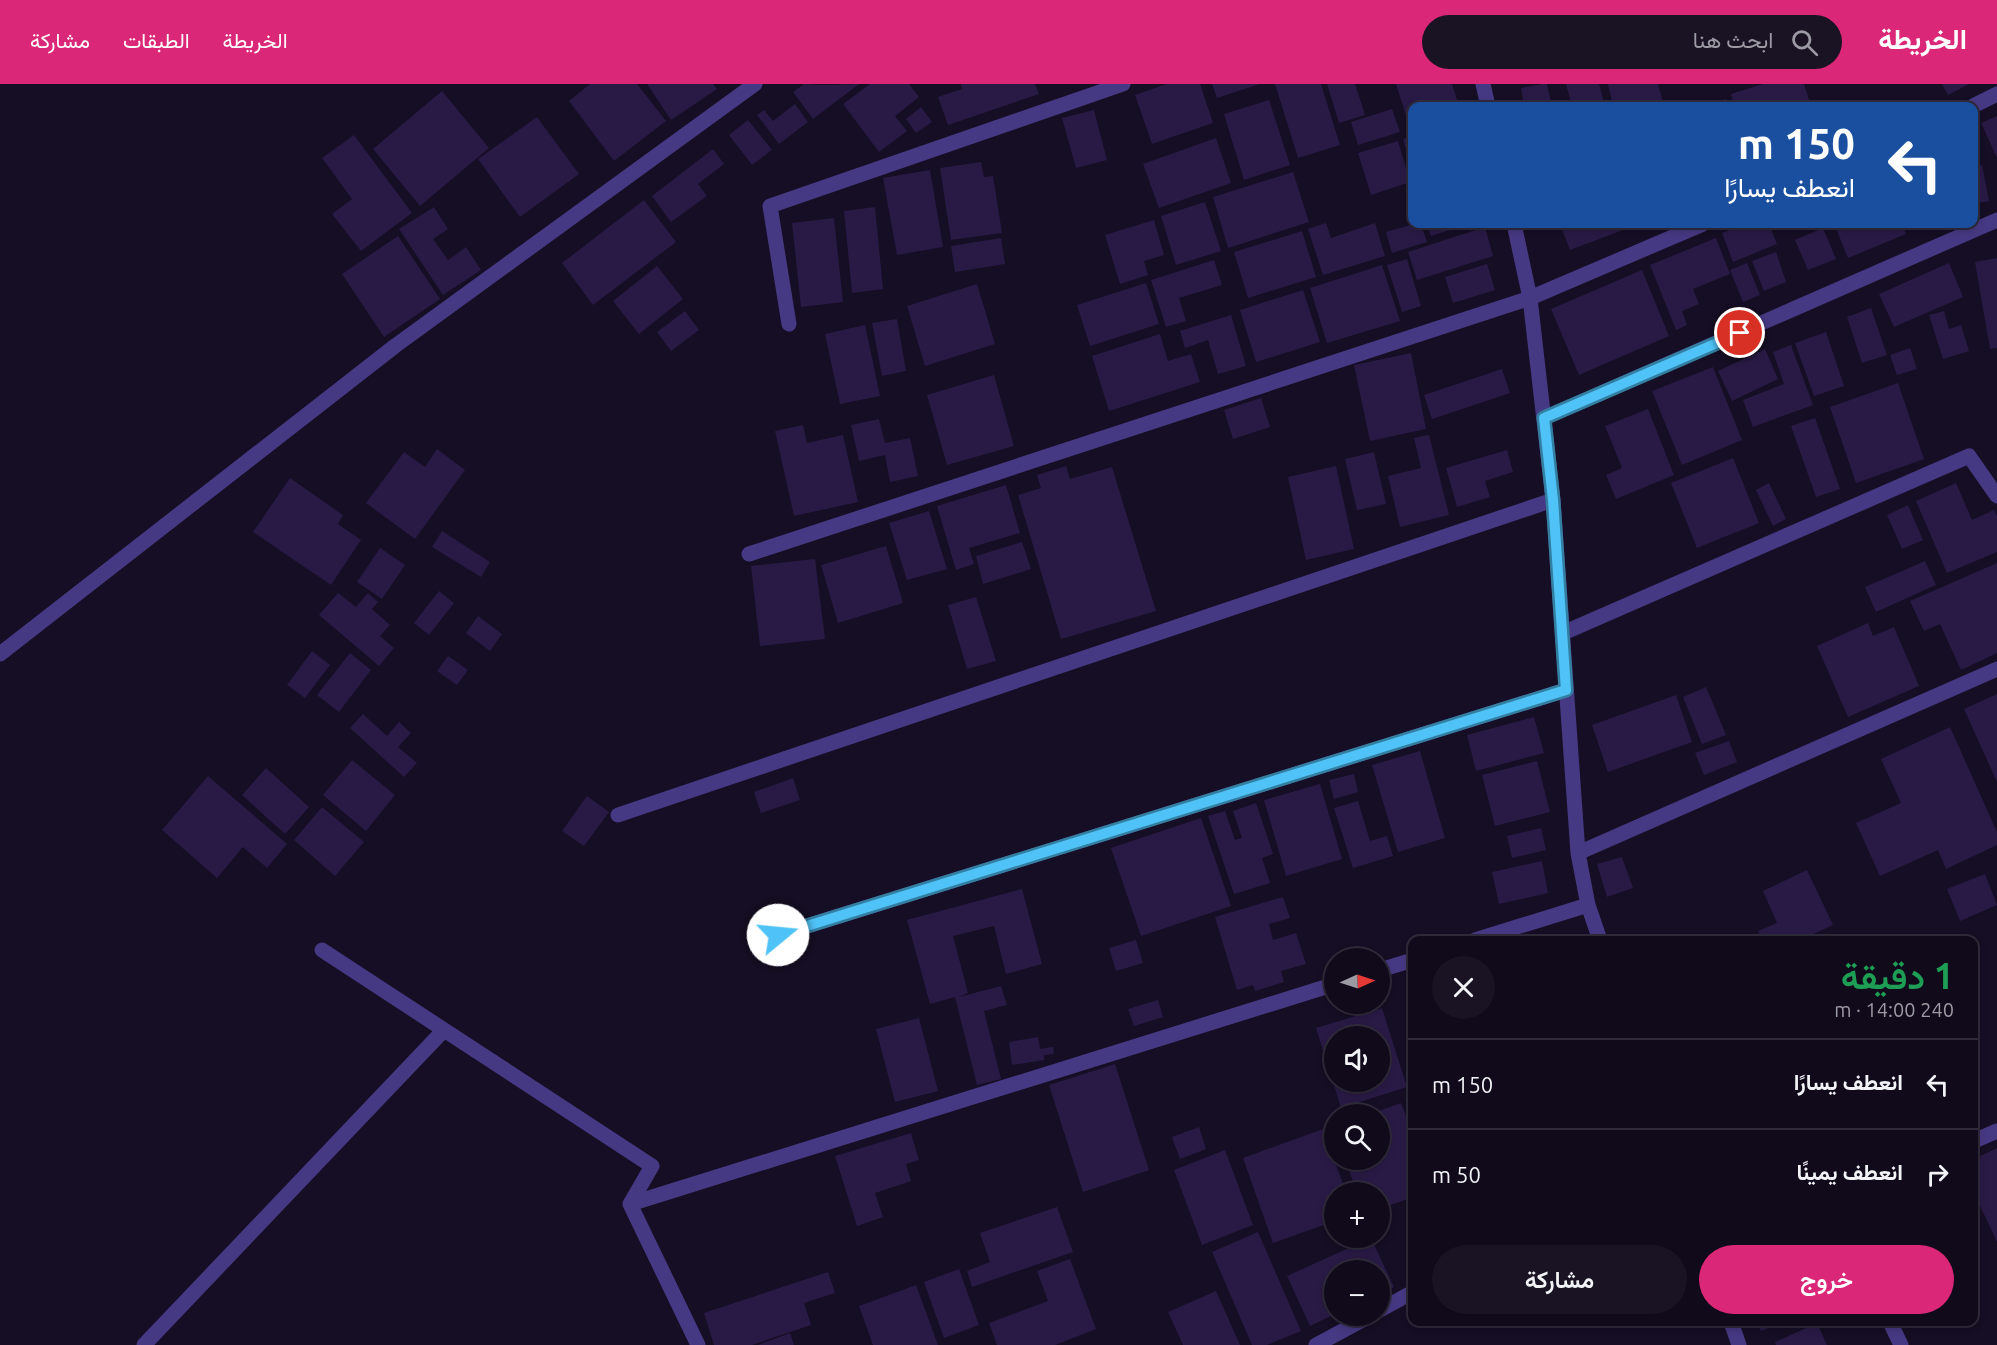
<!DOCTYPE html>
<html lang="ar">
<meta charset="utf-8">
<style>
:root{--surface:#100a1b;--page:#191324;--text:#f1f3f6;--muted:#9c9aa3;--line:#302b3a;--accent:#db2777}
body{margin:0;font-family:Ubuntu,Vazirmatn,sans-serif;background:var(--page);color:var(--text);direction:rtl;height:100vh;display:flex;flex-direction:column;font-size:22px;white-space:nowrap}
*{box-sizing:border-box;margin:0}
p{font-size:20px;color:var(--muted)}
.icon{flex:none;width:33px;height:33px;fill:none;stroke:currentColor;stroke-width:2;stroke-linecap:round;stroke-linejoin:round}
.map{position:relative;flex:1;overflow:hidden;direction:ltr}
.drawer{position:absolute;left:1408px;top:852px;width:570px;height:390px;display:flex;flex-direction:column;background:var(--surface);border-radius:12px;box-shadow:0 3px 9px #0003,0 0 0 2px var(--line);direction:rtl}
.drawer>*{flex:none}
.top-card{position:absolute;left:1408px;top:18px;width:570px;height:126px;border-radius:12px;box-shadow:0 3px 9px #0003,0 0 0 2px var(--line);direction:rtl;background:#1a4fa0;color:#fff;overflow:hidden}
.needle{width:39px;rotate:87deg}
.tools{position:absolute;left:1324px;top:864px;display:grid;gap:12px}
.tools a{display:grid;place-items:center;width:66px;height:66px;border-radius:50%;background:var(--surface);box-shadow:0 3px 9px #0003,0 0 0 2px var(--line);font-size:30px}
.pin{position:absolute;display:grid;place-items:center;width:51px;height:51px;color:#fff;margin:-26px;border:3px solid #fff;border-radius:50%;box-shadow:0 2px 6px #0007}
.me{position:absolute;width:66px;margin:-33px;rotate:73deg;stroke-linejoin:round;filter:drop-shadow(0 0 4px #0008)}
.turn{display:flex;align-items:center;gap:21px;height:126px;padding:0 24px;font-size:27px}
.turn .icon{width:78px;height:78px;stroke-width:2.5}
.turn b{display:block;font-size:42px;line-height:51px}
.round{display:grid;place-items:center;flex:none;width:63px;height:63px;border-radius:32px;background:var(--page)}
.overview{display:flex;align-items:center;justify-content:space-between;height:102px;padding:0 24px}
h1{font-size:36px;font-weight:600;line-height:45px;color:#1e9e55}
.button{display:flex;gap:12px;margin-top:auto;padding:12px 24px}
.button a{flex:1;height:69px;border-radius:36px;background:var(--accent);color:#fff;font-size:24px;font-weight:600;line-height:69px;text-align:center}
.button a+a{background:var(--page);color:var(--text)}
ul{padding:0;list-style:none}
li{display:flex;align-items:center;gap:18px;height:90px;padding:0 24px;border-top:2px solid var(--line)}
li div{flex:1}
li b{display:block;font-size:22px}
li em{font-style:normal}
header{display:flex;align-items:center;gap:36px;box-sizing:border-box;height:84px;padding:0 30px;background:var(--accent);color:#fff}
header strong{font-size:28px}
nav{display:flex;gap:33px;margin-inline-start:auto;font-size:21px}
.search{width:420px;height:54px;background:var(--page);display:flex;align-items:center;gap:15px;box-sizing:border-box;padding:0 21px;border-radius:33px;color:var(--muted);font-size:22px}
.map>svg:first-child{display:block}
.building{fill:#291a45;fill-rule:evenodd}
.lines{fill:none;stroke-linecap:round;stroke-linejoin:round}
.street{stroke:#463983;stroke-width:15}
.route-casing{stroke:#337fa1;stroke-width:15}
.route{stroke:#4fc3f7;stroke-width:10}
</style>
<header>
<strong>الخريطة</strong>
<div class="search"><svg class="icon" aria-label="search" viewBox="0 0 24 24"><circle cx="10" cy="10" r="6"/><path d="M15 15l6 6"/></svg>ابحث هنا</div>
<nav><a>الخريطة</a><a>الطبقات</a><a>مشاركة</a></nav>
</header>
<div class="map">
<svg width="1997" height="1261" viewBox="0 0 1997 1261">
<rect width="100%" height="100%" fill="#150e24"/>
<!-- building -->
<path class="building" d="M590,0H637L666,37L614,77L569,17Z
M647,0H713L717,5L671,36Z
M804,0L821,1L859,0L813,35L793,8Z
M870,0H909L919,13L895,32L907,47L879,68L843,20Z
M961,0H1035L1039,10L948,41L938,13L962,5Z
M1167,0H1200L1213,39L1152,60L1135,11Z
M1212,0H1260L1217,14Z
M1275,0H1321L1340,61L1298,74Z
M1327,0H1355L1365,31L1339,39Z
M1396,0H1452L1459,22H1413V43L1410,44Z
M1542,0H1547L1551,18L1524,22L1521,4Z
M1566,0H1599L1605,22H1572Z
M1608,0H1658L1664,22H1613Z
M1763,0H1804L1811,22H1734L1731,10Z
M1942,0H1969L1948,11Z
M442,7L489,64L420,122L373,65Z
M1726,15L1729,22H1702Z
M1269,16L1290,81L1244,96L1224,30Z
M795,20L808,38L779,60L757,31L764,26L773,37Z
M921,23L932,38L916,49L906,35Z
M1392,25L1400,48L1358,61L1351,38Z
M1094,26L1107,76L1076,84L1062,34Z
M1997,32V74L1981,39Z
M537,33L579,90L520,133L478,75Z
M748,36L772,66L752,81L729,51Z
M354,51L412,129L361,167L332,130L352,115L322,74Z
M1413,52V86H1412L1403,55Z
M1216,54L1231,99L1159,124L1143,80Z
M1398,57L1410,98L1371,111L1358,69Z
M713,65L724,80L698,100L707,112L671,138L652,112Z
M981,78L984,93L993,92L1002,149L951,156L940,84Z
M1982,81L1989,117L1974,120V83Z
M930,86L943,163L897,171L883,94Z
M1293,88L1309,138L1228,164L1213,113Z
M644,116L676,158L593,221L562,179Z
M1205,118L1221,167L1176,181L1161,132Z
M434,123L448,145L433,155L448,176L466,163L481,186L443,211L399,145Z
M875,123L883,205L852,209L844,127Z
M834,134L843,218L801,223L792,139Z
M1154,136L1164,171L1144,177L1148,191L1120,200L1105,151Z
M1326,139L1331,154L1375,139L1385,172L1323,191L1308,145Z
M1414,140H1421L1427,158L1392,169L1386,148Z
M1426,140H1470L1431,152Z
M1560,140H1620L1623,146L1570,166Z
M1745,140H1769L1777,160L1733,178L1722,149Z
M1788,140H1808L1791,146Z
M1841,140H1902L1906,150L1848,174L1835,142Z
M1485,143L1493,172L1417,196L1408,168Z
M1823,144L1836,175L1808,186L1795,156Z
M1302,147L1316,193L1248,214L1234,168Z
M398,152L440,215L384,253L342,190Z
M1001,154L1005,180L955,188L951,162Z
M1716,154L1730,190L1693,205L1699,220L1682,227L1687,241L1676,246L1650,181Z
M1776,168L1786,198L1764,207L1752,177Z
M1997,174V264L1990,265L1975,178Z
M1407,175L1421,222L1402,228L1387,181Z
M1214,176L1222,201L1179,214L1186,237L1166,243L1151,196Z
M1747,179L1760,211L1743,218L1730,186Z
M1949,179L1963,213L1894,243L1879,210Z
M1487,180L1495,206L1453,219L1445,193Z
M1382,181L1400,237L1327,259L1310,204Z
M657,182L683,215L639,250L613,217Z
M1642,186L1669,252L1579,291L1551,225Z
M1146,199L1159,240L1090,262L1077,221Z
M977,200L995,260L925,282L907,222Z
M1303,206L1320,258L1256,278L1240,226Z
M1871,224L1887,271L1862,279L1847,233Z
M685,227L699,246L671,267L657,248Z
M1944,227L1949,245L1961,241L1969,267L1943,275L1929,231Z
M1231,231L1246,282L1218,290L1208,256L1185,264L1180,247Z
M897,235L906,287L882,292L872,239Z
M865,241L880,312L840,320L825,250Z
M1826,248L1844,302L1814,312L1795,259Z
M1160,250L1168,277L1191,270L1200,298L1109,327L1092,272Z
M1791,261L1813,321L1753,343L1743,316L1784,300L1773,268Z
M1910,264L1917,285L1897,291L1890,271Z
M1765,265L1778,295L1732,317L1718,287Z
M1411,269L1426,345L1370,357L1354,281Z
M1713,283L1742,356L1682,381L1652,307Z
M1502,285L1510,309L1432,335L1424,311Z
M994,291L1014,362L947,381L927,311Z
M1898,299L1924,375L1856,399L1830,323Z
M1261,314L1270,343L1233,355L1224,326Z
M1648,325L1674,391L1616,415L1606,391L1622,384L1605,342Z
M1815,334L1840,405L1816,413L1791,342Z
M879,335L885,359L910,354L918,392L890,398L885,371L859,377L851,341Z
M803,341L807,359L843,351L858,418L794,432L775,347Z
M1429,351L1449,431L1400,443L1388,392L1421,384L1414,354Z
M437,365L465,386L415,455L366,419L404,368L425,383Z
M1507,366L1513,388L1485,397L1490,413L1457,423L1446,384Z
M1374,368L1386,420L1357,426L1345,375Z
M1733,374L1759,439L1697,464L1671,399Z
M1066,382L1070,395L1112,383L1156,527L1061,555L1018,411L1041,404L1037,391Z
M1336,382L1354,465L1306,476L1288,393Z
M290,394L343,431L338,440L361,456L331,501L253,448Z
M1769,399L1786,435L1773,442L1756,406Z
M1956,399L1972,436L1994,426L1997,432V468L1947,489L1916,417Z
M1006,401L1020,449L969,464L974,480L956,486L937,422Z
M1908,421L1923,456L1902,465L1887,431Z
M929,427L947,485L907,496L889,439Z
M442,447L490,478L481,493L432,463Z
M1022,458L1031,485L983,500L976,472Z
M886,462L903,519L838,539L821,481Z
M380,464L405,481L382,515L357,498Z
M815,475L825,555L760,562L751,482Z
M1925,477L1936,501L1876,528L1865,503Z
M1997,479V569L1961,586L1940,540L1924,547L1910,517Z
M439,507L454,519L429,551L414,539Z
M338,509L356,523L368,509L378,518L372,525L390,541L380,552L394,564L379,582L319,531Z
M976,513L996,577L967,585L948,521Z
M478,532L502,550L490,567L466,549Z
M1868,539L1873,552L1894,543L1919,602L1848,633L1817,562Z
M312,567L330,581L305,614L287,601Z
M350,569L371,586L339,628L317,611Z
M448,572L468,586L457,601L437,587Z
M1706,603L1726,651L1702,660L1683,613Z
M1997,610V698L1964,625Z
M1676,611L1692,658L1608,688L1592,641Z
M363,630L387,652L399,638L411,649L398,663L417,679L404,693L350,644Z
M1534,633L1544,669L1476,687L1467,651Z
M1950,643L1997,748V761L1946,785L1938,766L1880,792L1856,739L1901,719L1881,675Z
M1729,657L1737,678L1704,691L1695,669Z
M1420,667L1445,754L1398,768L1372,681Z
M352,676L395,711L366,747L323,711Z
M1537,677L1550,728L1495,742L1482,691Z
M266,684L309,723L285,750L242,711Z
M1354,690L1358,708L1334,715L1329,696Z
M208,692L287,760L267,784L243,763L217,794L162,746Z
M793,694L800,716L761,729L754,708Z
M1320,700L1342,775L1286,792L1264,716Z
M587,712L609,728L584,762L562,747Z
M1358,717L1370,757L1387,752L1393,772L1353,784L1334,724Z
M1256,719L1273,770L1262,774L1270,799L1234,810L1208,732L1225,727L1235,756L1242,754L1233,727Z
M322,723L364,758L335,792L294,756Z
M1201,734L1231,822L1141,852L1111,764Z
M1541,744L1546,766L1512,774L1507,752Z
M1622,773L1633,804L1607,813L1597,780Z
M1542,777L1548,809L1499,820L1492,788Z
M1807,786L1833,841L1800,856H1763L1758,847L1777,839L1763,807Z
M1985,790L1997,821L1960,837L1947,805Z
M1022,805L1042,880L1006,890L994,842L953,852L968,909L959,913L1001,902L1007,921L984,927L1001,995L977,1001L955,913L930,920L907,836Z
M1283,813L1290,834L1269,840L1273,856L1296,849L1306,880L1281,887L1284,898L1255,907L1253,901L1237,906L1215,833Z
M1136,856L1143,879L1116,887L1109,864Z
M1158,916L1163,933L1134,942L1128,925Z
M1382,924L1407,1003L1341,1024L1316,944ZM1335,952H1380V998H1335Z
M919,934L938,1007L895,1018L876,945Z
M1038,953L1040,965L1053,963L1054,970L1044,971V976L1012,981L1009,958Z
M1115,980L1149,1086L1083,1108L1049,1001Z
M1401,1019L1413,1050V1113L1380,1125V1108H1357L1345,1076H1380V1030H1370Z
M1199,1043L1206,1065L1180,1075L1172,1053Z
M1323,1045L1346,1108H1335V1137L1273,1159L1243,1074Z
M911,1049L919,1076L906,1080L911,1097L875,1109L883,1133L857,1142L835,1072Z
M1997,1064V1158L1974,1109V1075Z
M1225,1066L1253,1141L1202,1161L1174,1086Z
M1057,1123L1073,1168L972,1203L967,1187L990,1178L980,1149Z
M1258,1148L1301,1247L1267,1261H1252L1212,1168Z
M1371,1154L1394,1203L1380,1210V1186H1335V1230L1310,1242L1287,1192Z
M1070,1175L1096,1245L1055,1261H997L989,1239L1048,1217L1037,1187Z
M959,1185L979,1241L944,1254L924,1198Z
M828,1188L835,1209L804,1219L811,1241L752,1261H714L704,1229Z
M916,1201L938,1261H873L859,1222Z
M1216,1207L1240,1261H1183L1168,1228Z
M1756,1238H1783L1761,1247Z
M1817,1239L1827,1261H1776L1775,1258Z
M790,1249L794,1261H758Z"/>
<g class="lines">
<!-- street -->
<path class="street" d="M1483,0L1488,22
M1973,22L1997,10
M1514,140L1530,214L1553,416L1578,769L1588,821L1600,856
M789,240L770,122L1123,0
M1544,334L1997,136
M749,470L1530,214L1703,140
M1563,549L1969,372L1997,412
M0,570L395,262L755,0
M618,731L1553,416
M1578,769L1997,585
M778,851L1566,606
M1475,856L1588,821
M322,866L652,1082L630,1120L698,1261
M1380,886L1413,876
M1974,1057L1997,1047
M630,1120L1335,900
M1380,1226L1413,1208
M1731,1238L1739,1261
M1890,1238L1901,1261
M144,1261L444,946
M1316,1261L1370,1232"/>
</g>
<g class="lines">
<!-- route casing -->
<g class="route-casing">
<path id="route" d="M778,851L1566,606L1553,416L1544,334L1740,249"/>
</g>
<!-- route -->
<use href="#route" class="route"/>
</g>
</svg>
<div class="tools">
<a><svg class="needle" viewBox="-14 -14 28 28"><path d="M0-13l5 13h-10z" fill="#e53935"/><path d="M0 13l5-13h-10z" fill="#9c9aa3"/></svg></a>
<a><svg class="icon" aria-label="sound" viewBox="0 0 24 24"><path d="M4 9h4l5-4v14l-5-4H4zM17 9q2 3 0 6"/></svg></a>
<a><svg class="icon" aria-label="search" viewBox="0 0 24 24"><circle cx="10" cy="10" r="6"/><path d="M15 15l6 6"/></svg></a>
<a>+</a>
<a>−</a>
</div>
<div class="pin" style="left:1740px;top:249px;background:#d93025"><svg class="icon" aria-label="arrive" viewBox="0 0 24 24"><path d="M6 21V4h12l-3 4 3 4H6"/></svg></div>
<svg class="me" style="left:778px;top:851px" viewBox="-20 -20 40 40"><circle r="19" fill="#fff"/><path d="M0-13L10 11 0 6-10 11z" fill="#4fc3f7"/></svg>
<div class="top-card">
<div class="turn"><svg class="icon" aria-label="left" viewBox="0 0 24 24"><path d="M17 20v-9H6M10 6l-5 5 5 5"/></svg><div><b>150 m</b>انعطف يسارًا</div></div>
</div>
<section class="drawer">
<div class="overview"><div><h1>1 دقيقة</h1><p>240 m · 14:00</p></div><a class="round"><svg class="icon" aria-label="close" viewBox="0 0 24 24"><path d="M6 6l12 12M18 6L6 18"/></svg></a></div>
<ul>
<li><svg class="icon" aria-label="left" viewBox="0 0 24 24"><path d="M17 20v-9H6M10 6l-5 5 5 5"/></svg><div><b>انعطف يسارًا</b></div><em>150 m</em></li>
<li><svg class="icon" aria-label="right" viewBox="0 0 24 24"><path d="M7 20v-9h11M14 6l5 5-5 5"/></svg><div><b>انعطف يمينًا</b></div><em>50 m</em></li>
</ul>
<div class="button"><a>خروج</a><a>مشاركة</a></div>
</section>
</div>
